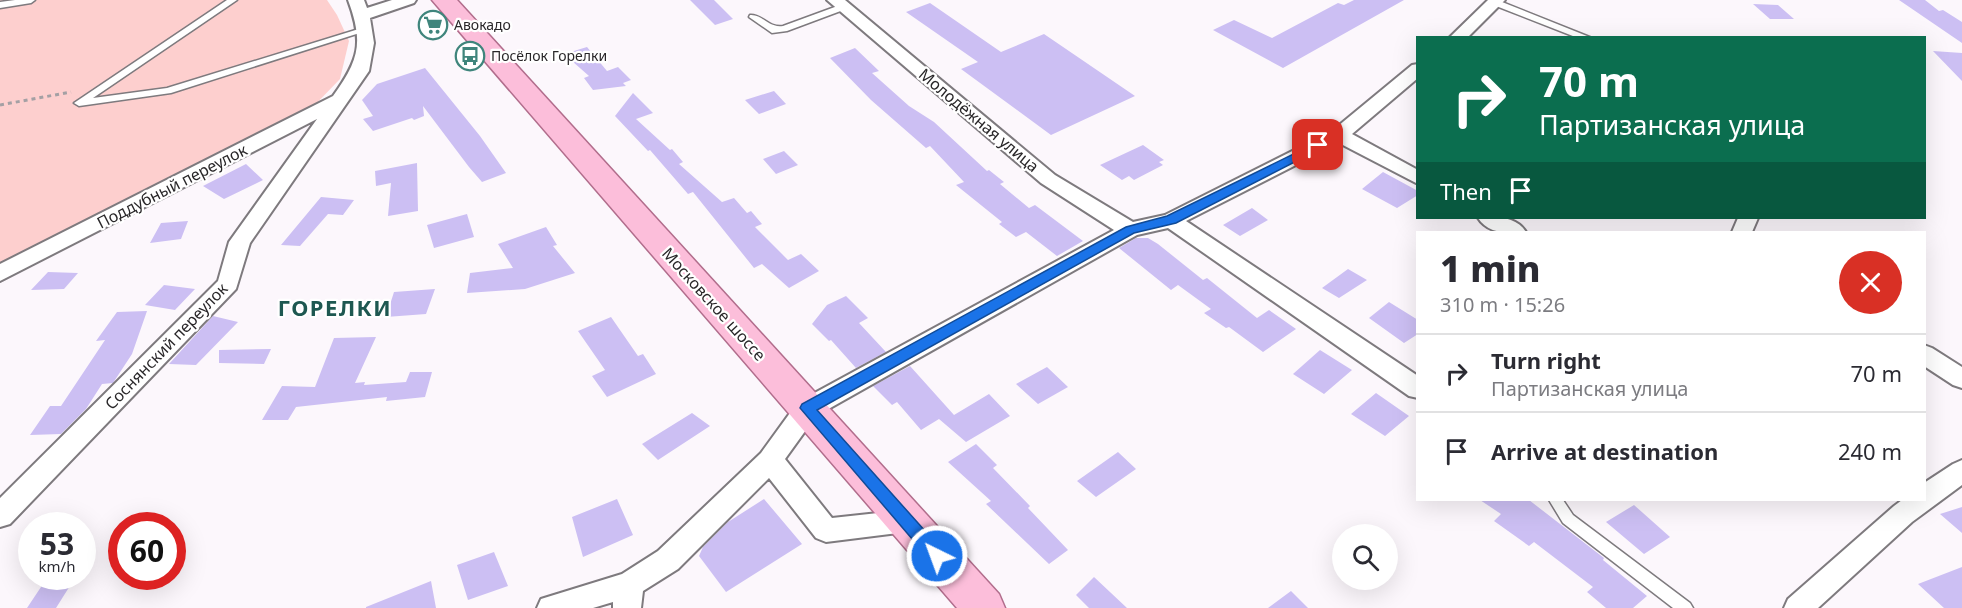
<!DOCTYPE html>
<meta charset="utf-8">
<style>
:root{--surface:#fff;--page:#f7f7f7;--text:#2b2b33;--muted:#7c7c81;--line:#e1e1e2}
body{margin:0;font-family:"Noto Sans",sans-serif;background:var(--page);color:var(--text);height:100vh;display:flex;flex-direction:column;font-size:22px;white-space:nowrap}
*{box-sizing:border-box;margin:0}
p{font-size:20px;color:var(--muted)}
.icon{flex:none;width:33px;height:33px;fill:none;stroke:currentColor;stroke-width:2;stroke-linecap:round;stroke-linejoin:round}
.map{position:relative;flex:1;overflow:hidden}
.side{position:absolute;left:1416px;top:231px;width:510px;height:270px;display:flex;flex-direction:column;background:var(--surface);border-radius:0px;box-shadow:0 6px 24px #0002}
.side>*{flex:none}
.hud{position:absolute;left:1416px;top:36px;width:510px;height:183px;border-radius:0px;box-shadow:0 6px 24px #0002;background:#0b6e4f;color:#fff;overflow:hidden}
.tools{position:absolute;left:1332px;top:524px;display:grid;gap:12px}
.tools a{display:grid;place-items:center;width:66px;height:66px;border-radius:50%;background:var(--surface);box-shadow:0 6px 24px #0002;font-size:30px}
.speed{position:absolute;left:18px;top:512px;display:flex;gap:12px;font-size:30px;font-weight:700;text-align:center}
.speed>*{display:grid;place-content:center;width:78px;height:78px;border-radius:50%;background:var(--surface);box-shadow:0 6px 24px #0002;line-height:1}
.speed small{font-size:15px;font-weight:400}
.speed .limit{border:9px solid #d22;background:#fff;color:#111}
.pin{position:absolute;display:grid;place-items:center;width:51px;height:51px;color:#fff;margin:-26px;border-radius:12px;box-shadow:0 3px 9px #0006}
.me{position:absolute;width:66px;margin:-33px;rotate:318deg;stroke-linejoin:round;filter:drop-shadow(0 0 4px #0008)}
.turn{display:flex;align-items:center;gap:21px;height:126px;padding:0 24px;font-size:27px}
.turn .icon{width:78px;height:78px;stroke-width:2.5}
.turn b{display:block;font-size:42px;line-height:51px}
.then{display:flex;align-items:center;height:57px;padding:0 24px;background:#0003;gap:12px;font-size:22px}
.round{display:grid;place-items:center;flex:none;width:63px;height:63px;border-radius:32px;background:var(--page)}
.head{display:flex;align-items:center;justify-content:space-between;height:102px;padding:0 24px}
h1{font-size:36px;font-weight:800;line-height:45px}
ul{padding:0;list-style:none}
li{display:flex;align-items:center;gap:18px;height:78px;padding:0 24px;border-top:2px solid var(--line)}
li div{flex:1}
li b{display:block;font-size:22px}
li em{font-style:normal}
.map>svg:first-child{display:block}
.green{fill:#fdcfce}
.building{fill:#ccbff3}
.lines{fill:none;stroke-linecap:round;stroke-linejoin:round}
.lane-casing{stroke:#7e7a7e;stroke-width:3}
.street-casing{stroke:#7e7a7e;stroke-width:4}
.primary-casing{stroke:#b16d8c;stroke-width:3}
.path{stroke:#a4a0a4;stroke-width:3;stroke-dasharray:4 4;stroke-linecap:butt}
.lane{fill:#fff;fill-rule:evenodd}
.street{fill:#fff;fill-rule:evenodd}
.primary{fill:#fcbeda;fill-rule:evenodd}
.route{fill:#1a73e8;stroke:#114b97;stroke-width:1.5}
.labels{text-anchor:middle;stroke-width:4.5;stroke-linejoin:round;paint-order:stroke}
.far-poi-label{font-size:14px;fill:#292729;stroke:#fff;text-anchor:start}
.street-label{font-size:16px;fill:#292729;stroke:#fff}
.district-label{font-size:22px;font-weight:bold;letter-spacing:1.5px;fill:#1e5851;stroke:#fff}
</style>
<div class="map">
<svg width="1962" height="608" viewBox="0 0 1962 608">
<rect width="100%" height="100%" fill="#fcf7fc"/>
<!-- green -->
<path class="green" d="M0,0H327L337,15L349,41L340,79L310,110L0,266Z"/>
<!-- building -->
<path class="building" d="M690,0H714L733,19L715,25Z
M1354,0H1404L1283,68L1213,30L1234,20L1272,38L1338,3L1344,5Z
M1899,0H1925L1939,11L1943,10L1962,22V43Z
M930,3L1001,52L1044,34L1135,96L1051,135L961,69L978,62L906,12Z
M1753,4L1778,5L1794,19H1770Z
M436,16L447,29L430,34L420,21Z
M587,47L607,71L618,67L631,80L623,83L626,86L593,90L584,78L589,76L564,54Z
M855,48L879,71L872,73L909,106L934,122L987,171L989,170L1004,182L1000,184L1029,208L1035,205L1083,241L1057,256L1026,232L1016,237L999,224L1002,222L956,185L964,182L930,146L926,148L871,100L830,58Z
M1933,51L1962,53V81Z
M425,68L480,136L506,173L482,182L469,167L423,106L424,116L414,120L412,118L373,131L363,119L373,116L362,100L377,84Z
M774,91L786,104L759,114L745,100Z
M633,93L653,113L636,119L670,150L672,149L683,162L679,164L722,202L734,198L747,213L751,211L762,224L755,227L788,260L801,254L819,271L789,288L762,264L754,268L693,192L688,194L650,150L648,151L615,116Z
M1143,145L1164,160L1159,162L1163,165L1134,180L1129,176L1122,180L1100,165Z
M784,151L798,165L776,174L763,159Z
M417,163L418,211L388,216L391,183L376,186L375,171Z
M246,164L263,180L224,199L203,186Z
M1383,172L1418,191V195L1397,208L1362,189Z
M321,197L354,200L343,215L328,214L300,246L281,245Z
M1252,208L1268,220L1240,236L1223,225Z
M467,214L474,237L434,248L427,225Z
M188,221L181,239L150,243L161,223Z
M546,227L557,245L553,246L575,273L525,289L467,293L470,273L513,268L498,244Z
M1136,238H1148L1158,244L1203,280L1207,278L1257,318L1269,310L1296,329L1263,352L1229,327L1226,328L1204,313L1211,309L1178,285L1171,290L1119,248Z
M1348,269L1367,280L1339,298L1322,288Z
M48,272L78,273L64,289L31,290Z
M164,285L195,289L175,310L145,305Z
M435,289L426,314L386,317L394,292Z
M846,296L868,318L859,323L886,352L856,368L831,340L829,341L812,324L827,305Z
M1389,302L1418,320V334L1404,343L1369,318Z
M147,311L132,354L113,383L102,384L86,409L61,434L30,435L50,406H61L105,340L96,341L117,312Z
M213,316L238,322L196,365L169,364Z
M611,317L638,356L643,354L656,374L607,397L592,376L605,370L578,331Z
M376,337L355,383L365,382L364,385L406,382L410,372H432L425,397L386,401L387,397L296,407L288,420H262L282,386L315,387L334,338Z
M271,349L264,364L219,363V350Z
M1320,350L1352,370L1324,394L1293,374Z
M910,366L954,415L989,394L1010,416L966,442L939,419L921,430L897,402L892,405L873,386Z
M1047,367L1068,387L1038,404L1016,384Z
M1376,393L1409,416L1385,436L1351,414Z
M692,413L710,426L658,460L642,444Z
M976,444L997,465L993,468L1030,506L1028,508L1068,550L1049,564L986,504L991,501L948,462Z
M1118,452L1136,469L1096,497L1077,481Z
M617,499L633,535L583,557L572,517Z
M764,499L802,544L726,592L699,556L703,547L728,522Z
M1480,500H1529L1604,558L1603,560L1647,596L1633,608H1606L1587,592L1593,587L1534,542L1529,546L1494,521L1501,514Z
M1634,505L1670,537L1644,554L1606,522Z
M1962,507V533L1940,514Z
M494,552L508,586L468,600L457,565Z
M1962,567V608H1944L1918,584Z
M1094,577L1127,608H1089L1076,595Z
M47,578L73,581L56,608H27Z
M431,581L436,608H366V607Z
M1291,591L1308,608H1268Z"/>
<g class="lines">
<!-- lane casing -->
<g class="lane-casing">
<path id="lane" d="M15,0H35L31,3L0,8V2Z
M227,0H237L93,98L167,88L362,28H368L369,30L171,93L79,106L74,103Z
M1491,0H1497L1592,38H1578L1491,4Z
M843,4L846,5V9L787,31L772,33L749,17L750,15C763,14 767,28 783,26Z
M1549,500H1563L1573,515L1690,603L1693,608H1673L1563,523Z"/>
</g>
<!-- street casing -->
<g class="street-casing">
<path id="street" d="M348,0H364L367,8L392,0H416L414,3L370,18L374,43L369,71L250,243L236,289L10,524L0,527V498L218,281L229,242L317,119L0,281V264L333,96C359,60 364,43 348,0Z
M827,0H845L1055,175L1133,222L1165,215L1332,131L1412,65L1418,64V78L1352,134L1418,170V184L1339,143L1186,221L1418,376V398L1409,396L1168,228L1137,235L816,416L785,459L832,518L906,510L916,513L919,521L916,529L906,532L826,542L816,538L769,478L678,569L643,591L641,608H613V602L593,608H537L541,599L622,574L658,551L761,453L798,402L1114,230L1041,183Z
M1488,0H1505L1467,38H1449Z
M1478,218C1494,216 1516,216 1526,232C1509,234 1488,234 1478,218Z
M1738,218H1758L1752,232H1732Z
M1924,345L1932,348L1962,367V388L1953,385L1924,366Z
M1962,460V485L1912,522L1818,608H1784L1788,599L1894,506L1902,500H1924V483L1953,464Z"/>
</g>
<!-- primary casing -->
<g class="primary-casing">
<path id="primary" d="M432,0H457L999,594L1005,608H957Z"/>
</g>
<!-- path -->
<path class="path" d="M0,105L71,92"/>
<!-- lane -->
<use href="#lane" class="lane"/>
<!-- street -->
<use href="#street" class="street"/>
<!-- primary -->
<use href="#primary" class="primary"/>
</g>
<!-- route -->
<path class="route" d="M1318,142L1324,145L1322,148L1176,223L1134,233L817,410L943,551L946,556L943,561L937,563L931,561L800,408L802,404L1126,227L1167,216Z"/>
<!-- icons -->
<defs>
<g id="supermarket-ring" transform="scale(1.5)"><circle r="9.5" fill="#fff" stroke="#3f857c" stroke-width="1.5"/><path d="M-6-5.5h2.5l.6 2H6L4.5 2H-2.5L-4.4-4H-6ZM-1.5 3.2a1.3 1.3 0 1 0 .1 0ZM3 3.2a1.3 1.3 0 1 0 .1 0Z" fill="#3f857c"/></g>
<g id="bus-ring" transform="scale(1.5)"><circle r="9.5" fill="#fff" stroke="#3f857c" stroke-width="1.5"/><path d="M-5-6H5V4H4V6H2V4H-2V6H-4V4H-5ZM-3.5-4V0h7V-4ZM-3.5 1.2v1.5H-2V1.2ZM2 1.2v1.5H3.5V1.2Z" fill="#3f857c"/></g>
</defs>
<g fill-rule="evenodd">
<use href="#supermarket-ring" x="433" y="25"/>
<use href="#bus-ring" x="470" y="56"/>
</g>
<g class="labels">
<!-- far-poi labels -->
<g class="far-poi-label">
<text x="454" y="30">Авокадо</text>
<text x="491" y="61">Посёлок Горелки</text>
</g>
<!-- street labels -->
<g class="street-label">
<text transform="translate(979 120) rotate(40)" y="6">Молодёжная улица</text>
<text transform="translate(172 186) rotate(-27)" y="6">Поддубный переулок</text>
<text transform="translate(714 304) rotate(48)" y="6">Московское шоссе</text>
<text transform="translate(166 346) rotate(-46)" y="6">Соснянский переулок</text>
</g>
<!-- district labels -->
<g class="district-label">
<text x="335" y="316">ГОРЕЛКИ</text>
</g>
</g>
</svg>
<div class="tools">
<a><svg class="icon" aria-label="search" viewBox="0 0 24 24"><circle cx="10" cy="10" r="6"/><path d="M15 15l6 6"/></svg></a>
</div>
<div class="speed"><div>53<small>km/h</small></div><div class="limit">60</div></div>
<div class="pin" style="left:1318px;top:145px;background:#d93025"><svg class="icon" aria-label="arrive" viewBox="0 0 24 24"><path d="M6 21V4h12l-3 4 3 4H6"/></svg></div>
<svg class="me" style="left:937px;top:556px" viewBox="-20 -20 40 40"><circle r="17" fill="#1a73e8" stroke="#fff" stroke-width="3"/><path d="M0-11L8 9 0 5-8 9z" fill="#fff"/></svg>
<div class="hud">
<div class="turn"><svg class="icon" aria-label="right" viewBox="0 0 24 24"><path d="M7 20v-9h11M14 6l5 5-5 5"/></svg><div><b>70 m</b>Партизанская улица</div></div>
<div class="then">Then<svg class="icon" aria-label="arrive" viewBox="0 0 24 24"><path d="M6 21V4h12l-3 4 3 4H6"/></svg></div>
</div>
<section class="side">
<div class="head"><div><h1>1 min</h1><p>310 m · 15:26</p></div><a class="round" style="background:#d93025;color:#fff"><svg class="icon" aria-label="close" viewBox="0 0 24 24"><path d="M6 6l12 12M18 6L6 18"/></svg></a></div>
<ul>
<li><svg class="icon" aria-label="right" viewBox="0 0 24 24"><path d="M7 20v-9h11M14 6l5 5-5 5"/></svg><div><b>Turn right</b><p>Партизанская улица</p></div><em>70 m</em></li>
<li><svg class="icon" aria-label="arrive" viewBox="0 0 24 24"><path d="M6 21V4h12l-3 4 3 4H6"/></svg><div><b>Arrive at destination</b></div><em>240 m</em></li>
</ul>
</section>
</div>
